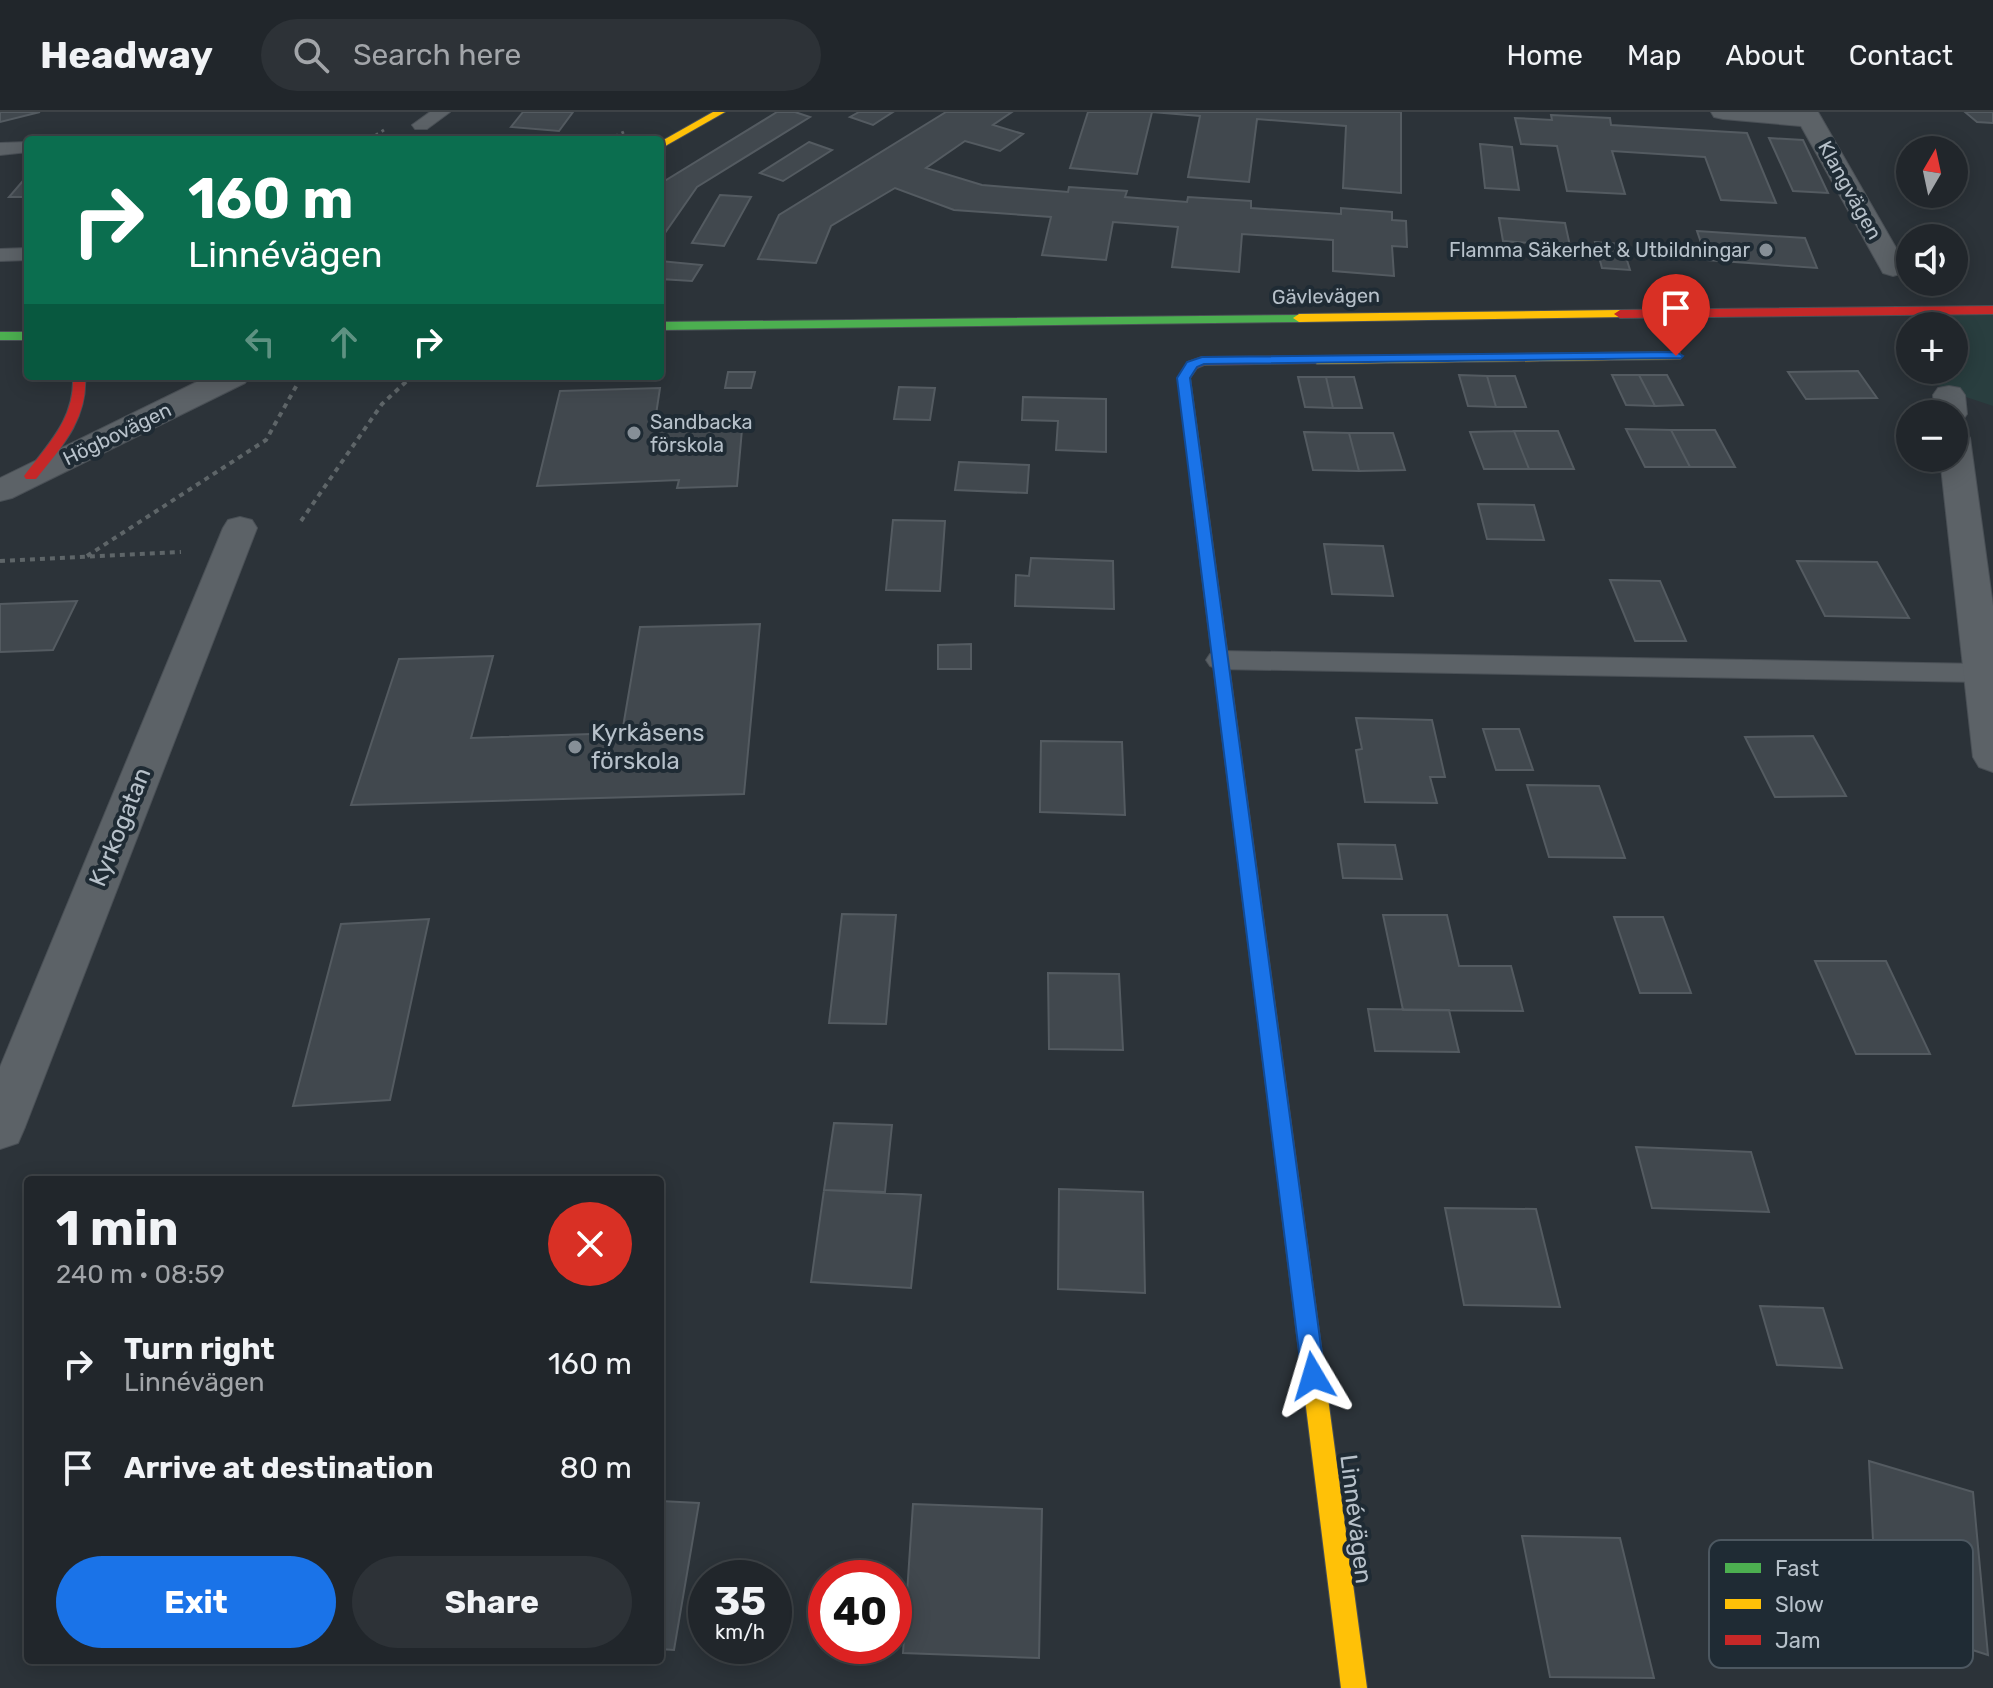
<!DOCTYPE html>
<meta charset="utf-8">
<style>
:root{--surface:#21262b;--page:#2d3237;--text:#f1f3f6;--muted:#a2a5a9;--line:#3e4347;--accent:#1a73e8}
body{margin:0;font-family:Rubik,sans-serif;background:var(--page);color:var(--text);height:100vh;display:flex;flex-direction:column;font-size:30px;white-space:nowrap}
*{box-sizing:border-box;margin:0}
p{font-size:26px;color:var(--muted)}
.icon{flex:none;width:44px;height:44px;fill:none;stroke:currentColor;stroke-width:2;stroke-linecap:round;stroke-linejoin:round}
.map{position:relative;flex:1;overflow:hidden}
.side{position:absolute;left:24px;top:1064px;width:640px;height:488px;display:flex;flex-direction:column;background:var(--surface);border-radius:8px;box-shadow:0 4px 20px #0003,0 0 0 2px var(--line)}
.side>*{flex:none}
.guide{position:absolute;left:24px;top:24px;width:640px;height:244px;border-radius:8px;box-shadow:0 4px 20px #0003,0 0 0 2px var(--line);background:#0b6e4f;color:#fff;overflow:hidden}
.needle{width:52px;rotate:9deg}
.buttons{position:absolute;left:1896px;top:24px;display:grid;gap:16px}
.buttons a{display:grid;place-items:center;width:72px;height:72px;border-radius:50%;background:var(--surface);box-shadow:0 4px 20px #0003,0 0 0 2px var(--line);font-size:40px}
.speed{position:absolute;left:688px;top:1448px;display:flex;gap:16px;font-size:40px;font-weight:700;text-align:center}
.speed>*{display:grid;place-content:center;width:104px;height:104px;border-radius:50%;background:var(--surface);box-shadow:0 4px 20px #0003,0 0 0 2px var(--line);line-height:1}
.speed small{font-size:20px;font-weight:400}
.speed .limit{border:12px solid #d22;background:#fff;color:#111}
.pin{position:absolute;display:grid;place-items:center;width:68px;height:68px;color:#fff;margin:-82px -34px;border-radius:50% 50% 50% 0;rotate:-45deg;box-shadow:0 0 8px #0007}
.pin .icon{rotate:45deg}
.me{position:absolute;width:88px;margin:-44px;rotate:353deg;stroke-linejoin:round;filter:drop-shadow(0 0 6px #0008)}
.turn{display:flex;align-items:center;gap:28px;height:168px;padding:0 32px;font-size:36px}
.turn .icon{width:104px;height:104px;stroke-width:2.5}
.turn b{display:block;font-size:56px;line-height:68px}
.lanes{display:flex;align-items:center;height:76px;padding:0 32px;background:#0003;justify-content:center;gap:40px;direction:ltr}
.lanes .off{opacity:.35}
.round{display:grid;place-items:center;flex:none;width:84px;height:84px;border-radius:42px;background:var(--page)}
.summary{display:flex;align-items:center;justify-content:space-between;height:136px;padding:0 32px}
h1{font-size:48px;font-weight:700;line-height:60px}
.cta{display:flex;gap:16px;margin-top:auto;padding:16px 32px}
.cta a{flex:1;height:92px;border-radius:48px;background:var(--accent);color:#fff;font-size:32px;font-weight:700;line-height:92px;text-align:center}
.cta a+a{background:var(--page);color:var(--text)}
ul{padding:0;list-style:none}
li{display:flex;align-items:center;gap:24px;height:104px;padding:0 32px}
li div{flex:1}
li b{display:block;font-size:30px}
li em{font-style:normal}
header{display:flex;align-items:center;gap:48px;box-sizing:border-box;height:112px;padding:0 40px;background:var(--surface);border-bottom:2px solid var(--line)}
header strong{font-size:38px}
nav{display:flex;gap:44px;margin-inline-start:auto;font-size:28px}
.search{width:560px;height:72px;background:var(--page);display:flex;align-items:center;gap:20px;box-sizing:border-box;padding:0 28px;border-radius:44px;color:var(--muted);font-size:30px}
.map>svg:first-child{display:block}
.green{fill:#293e3f}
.building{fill:#41484e;stroke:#545b61;stroke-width:2}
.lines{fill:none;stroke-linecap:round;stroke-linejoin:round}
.lane-casing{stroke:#4a5056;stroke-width:2}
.street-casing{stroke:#4a5056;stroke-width:2}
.fast-casing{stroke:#4a5056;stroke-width:2}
.slow-casing{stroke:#4a5056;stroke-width:2}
.jam-casing{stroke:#4a5056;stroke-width:2}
.path-far1{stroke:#5e6568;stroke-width:3;stroke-dasharray:4 4;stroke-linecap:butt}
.path{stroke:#5e6568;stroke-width:4;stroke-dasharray:5 5;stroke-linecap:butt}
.lane{fill:#5c6267;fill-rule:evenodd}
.street{fill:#5c6267;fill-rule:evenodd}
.fast{fill:#4caf50;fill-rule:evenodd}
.slow{fill:#ffc107;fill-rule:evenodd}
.jam{fill:#c62828;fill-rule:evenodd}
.route{fill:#1a73e8;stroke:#114b97;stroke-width:2}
.poi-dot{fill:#868f97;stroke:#1f2b34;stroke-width:3}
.labels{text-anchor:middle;stroke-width:8;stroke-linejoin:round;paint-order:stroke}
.far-street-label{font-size:20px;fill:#b7c1ca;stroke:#1f2b34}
.far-poi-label{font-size:20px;fill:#b7c1ca;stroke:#1f2b34;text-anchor:end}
.poi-label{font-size:24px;fill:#b7c1ca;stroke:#1f2b34;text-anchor:start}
.street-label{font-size:24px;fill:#b7c1ca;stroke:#1f2b34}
.key{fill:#1f2b34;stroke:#4d5861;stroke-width:2}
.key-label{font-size:22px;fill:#b7c1ca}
</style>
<header>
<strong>Headway</strong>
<div class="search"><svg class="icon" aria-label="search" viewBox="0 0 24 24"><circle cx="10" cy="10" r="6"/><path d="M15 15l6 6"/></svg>Search here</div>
<nav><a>Home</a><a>Map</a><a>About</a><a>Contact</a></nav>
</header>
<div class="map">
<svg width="1993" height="1576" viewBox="0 0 1993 1576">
<rect width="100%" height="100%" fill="#2c3339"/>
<!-- green -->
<path class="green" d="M1993,198V294L1951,280L1924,266L1922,258H1954V214H1921L1930,199Z"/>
<!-- building -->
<path class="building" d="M0,0H40L0,10Z
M523,0H573L559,19L511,15Z
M777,0H795L810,5L697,75L660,128V75L663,70Z
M859,0H893L873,13L850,5Z
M946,0H1012L993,13L1023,22L1000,39L965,29L926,56L982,73L1068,80L1069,75L1127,79L1125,85L1187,90L1188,85L1251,89V96L1341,102V96L1392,100V108L1406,109L1407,135L1392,134L1394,164L1333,159V128L1242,122L1239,160L1172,155L1178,115L1113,110L1106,148L1042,143L1051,105L954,98L895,76L831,114L816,151L758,147L779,103Z
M1088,0H1401V81L1343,76L1346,14L1257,7L1249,70L1188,65L1200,4L1152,0L1137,62L1070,56Z
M1965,0H1993V11L1977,10Z
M1551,3L1610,6L1611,13L1747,21L1776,91L1721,88L1705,45L1612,39L1625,82L1567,79L1557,34L1521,32L1515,6L1552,8Z
M1769,26L1803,28L1828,81L1793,79Z
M809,30L832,38L783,69L760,61Z
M1480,32L1512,35L1519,78L1485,76Z
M28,63V85H9Z
M720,83L751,85L724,134L692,131Z
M1499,106L1565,111L1570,134L1503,129Z
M1697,119L1805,126L1817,156L1707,148Z
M1595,130L1622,132L1630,158L1602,156Z
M660,149L702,153L692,169L660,167Z
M1858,259L1877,286L1806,287L1788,260Z
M728,260H755L751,276H725Z
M1459,263L1487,264L1496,295L1468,294Z
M1612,263H1639L1655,294L1626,293Z
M1639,263H1667L1683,293L1655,294Z
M1487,264H1515L1526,295H1496Z
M1298,265H1326L1333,296L1305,295Z
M1326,265H1354L1362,296H1333Z
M899,275L935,276L930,308L894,307Z
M660,276L655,309L743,306L737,374L677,376L679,368L537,374L560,279Z
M1023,285L1106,287V340L1056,338L1058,309L1022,308Z
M1626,317L1671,318L1690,355H1645Z
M1671,318H1715L1735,355H1690Z
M1514,319L1529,357H1484L1470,320Z
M1514,319H1558L1574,357H1529Z
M1304,320L1349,321L1359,359L1313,358Z
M1349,321H1393L1405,358L1359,359Z
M959,350L1029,353L1027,381L955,378Z
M1478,392L1534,393L1544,428L1487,427Z
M893,408L945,409L940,479L886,478Z
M1324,432L1383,434L1393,484L1332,482Z
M1031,446L1113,449L1114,497L1015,494L1016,463L1029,464Z
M1797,449L1877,450L1909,506L1825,504Z
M1610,468L1660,469L1686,529H1635Z
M77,489L53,538L0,540V492Z
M760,512L744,682L351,693L399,547L493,544L471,626L622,621L640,515Z
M971,532V557H938V533Z
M1356,606L1432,608L1445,665H1430L1437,691L1365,690L1356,638L1362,637Z
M1483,617H1519L1533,658H1496Z
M1813,624L1846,684L1775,685L1745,625Z
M1041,629L1122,630L1125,703L1040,700Z
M1527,673L1599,674L1625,746L1549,745Z
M1338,732L1395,733L1402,767L1343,766Z
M842,802L896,803L886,912L829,911Z
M1383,803H1447L1459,854H1511L1523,899L1403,898Z
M1614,805H1663L1691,881H1640Z
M429,807L390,988L293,994L341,812Z
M1815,849H1886L1930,942H1856Z
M1048,861L1119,862L1123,938L1049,937Z
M1368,897L1449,898L1459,940L1375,939Z
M834,1011L892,1013L885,1080L824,1078Z
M1636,1035L1751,1040L1769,1100L1652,1096Z
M1059,1077L1143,1080L1145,1181L1058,1177Z
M824,1078L921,1083L911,1176L811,1170Z
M1445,1096L1536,1097L1560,1195L1464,1193Z
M1760,1194L1823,1196L1842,1256L1777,1253Z
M1869,1349L1973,1380L1988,1543L1877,1507Z
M660,1389L699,1391L674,1538L660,1537Z
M913,1392L1042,1397L1039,1546L903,1541Z
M1522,1424L1620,1426L1654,1566L1550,1565Z"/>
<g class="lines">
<!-- lane casing -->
<g class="lane-casing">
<path id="lane" d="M430,0H450L427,17H415L412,13Z
M28,30V40L0,43V31Z
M28,136V148L0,149V137Z
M1219,539L1982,552L1991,555L1993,565L1982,570L1219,557L1210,554L1206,548L1210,542Z"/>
</g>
<!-- street casing -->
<g class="street-casing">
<path id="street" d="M1711,0H1818L1907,155L1903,161L1893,164L1883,161L1801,14L1723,7L1714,5Z
M209,264H250L245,271L12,386L0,389V366Z
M1949,274L1960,276L1965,283L1967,302L1962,309L1954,311V302H1935L1933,283L1938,276Z
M1954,316L1966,319L1970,326L1993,494V660L1979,655L1973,645L1940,346H1954Z
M240,405L252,408L257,416L25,1015L18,1031L0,1037V955L223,416L228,408Z"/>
</g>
<!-- fast casing -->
<g class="fast-casing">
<path id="fast" d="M1303,203V209L1299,210L660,218V210Z
M0,220H28V228H0Z
M1197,364L1204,368L1286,974L1283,980L1276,983L1269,980L1266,974L1190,368Z"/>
</g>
<!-- slow casing -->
<g class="slow-casing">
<path id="slow" d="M713,0H725L660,37V30Z
M1620,198L1624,199V205L1299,210L1293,206L1299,202Z
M1676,240L1680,241V247L1317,252L1311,248L1317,244Z
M1276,965L1283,968L1286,974L1367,1576H1341L1266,974L1269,968Z"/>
</g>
<!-- jam casing -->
<g class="jam-casing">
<path id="jam" d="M1993,194V202L1620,206L1614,202L1620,198Z
M1317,244L1321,245V251L1204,253L1197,256L1190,266L1204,368L1197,372L1192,371L1178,266L1188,250L1202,245Z
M73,264H85C88,307 61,336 36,367H26L24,364C48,332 75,307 73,264Z"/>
</g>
<!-- path-far1 -->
<path class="path-far1" d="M368,28L384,18
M607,28L624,20
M407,269L412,264"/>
<!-- path -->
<path class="path" d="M301,409L382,292L409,267
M87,444L266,328L298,271
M0,449L181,440"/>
<!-- lane -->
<use href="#lane" class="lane"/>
<!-- street -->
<use href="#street" class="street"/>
<!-- fast -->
<use href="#fast" class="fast"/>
<!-- slow -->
<use href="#slow" class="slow"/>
<!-- jam -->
<use href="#jam" class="jam"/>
</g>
<!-- route -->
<path class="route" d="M1676,240L1683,244L1681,246L1204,252L1197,255L1190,266L1325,1264L1321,1273L1313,1276L1305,1273L1302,1264L1177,266L1187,250L1202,245Z"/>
<!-- markers -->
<g class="poi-dot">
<circle cx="1766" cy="138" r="8"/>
<circle cx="634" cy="321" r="8"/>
<circle cx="575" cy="635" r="8"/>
</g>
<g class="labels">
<!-- far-street labels -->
<g class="far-street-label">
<text transform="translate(1850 78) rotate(61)" y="7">Klangvägen</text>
<text transform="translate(1326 184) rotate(-1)" y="7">Gävlevägen</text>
<text transform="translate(117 322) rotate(-26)" y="7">Högbovägen</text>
</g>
<!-- far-poi labels -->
<g class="far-poi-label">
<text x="1750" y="145">Flamma Säkerhet &amp; Utbildningar</text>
<text x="650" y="317" text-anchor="start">Sandbacka<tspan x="650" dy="23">förskola</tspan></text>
</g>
<!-- poi labels -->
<g class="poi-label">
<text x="591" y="629">Kyrkåsens<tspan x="591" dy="28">förskola</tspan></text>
</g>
<!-- street labels -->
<g class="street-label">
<text transform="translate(120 715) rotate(-68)" y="8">Kyrkogatan</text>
<text transform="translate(1356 1407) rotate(83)" y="8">Linnévägen</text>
</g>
</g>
<!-- legend -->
<rect x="1709" y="1428" width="264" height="128" rx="12" class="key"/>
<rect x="1725" y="1451" width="36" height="10" fill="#4caf50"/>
<rect x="1725" y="1487" width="36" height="10" fill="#ffc107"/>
<rect x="1725" y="1523" width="36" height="10" fill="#c62828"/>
<g class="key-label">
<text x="1775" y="1464">Fast</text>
<text x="1775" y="1500">Slow</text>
<text x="1775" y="1536">Jam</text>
</g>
</svg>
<div class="buttons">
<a><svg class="needle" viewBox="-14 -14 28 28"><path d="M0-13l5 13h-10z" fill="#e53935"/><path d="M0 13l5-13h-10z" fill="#a2a5a9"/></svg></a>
<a><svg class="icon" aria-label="sound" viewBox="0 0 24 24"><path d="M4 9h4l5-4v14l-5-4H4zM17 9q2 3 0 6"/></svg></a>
<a>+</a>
<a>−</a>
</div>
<div class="speed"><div>35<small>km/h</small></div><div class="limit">40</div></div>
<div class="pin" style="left:1676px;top:244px;background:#d93025"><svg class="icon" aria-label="arrive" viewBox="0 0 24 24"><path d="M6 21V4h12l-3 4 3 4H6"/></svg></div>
<svg class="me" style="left:1313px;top:1264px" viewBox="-20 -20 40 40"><path d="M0-17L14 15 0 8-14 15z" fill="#1a73e8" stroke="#fff" stroke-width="4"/></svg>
<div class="guide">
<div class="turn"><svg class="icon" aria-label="right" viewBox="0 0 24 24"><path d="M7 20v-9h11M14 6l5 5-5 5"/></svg><div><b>160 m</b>Linnévägen</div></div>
<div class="lanes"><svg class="icon off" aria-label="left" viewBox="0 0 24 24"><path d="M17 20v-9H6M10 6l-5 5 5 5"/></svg><svg class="icon off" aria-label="ahead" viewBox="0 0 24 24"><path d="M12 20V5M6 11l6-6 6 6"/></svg><svg class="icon" aria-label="right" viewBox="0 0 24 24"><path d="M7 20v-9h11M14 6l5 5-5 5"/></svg></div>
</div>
<section class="side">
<div class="summary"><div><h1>1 min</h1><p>240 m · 08:59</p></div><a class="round" style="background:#d93025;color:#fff"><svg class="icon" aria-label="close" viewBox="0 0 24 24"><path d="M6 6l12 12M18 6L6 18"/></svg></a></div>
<ul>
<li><svg class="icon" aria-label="right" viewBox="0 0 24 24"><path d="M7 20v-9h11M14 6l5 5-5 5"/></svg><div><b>Turn right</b><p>Linnévägen</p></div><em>160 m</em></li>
<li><svg class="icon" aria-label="arrive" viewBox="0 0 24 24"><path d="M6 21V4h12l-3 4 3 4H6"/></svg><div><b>Arrive at destination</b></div><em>80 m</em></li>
</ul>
<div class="cta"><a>Exit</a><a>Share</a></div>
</section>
</div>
